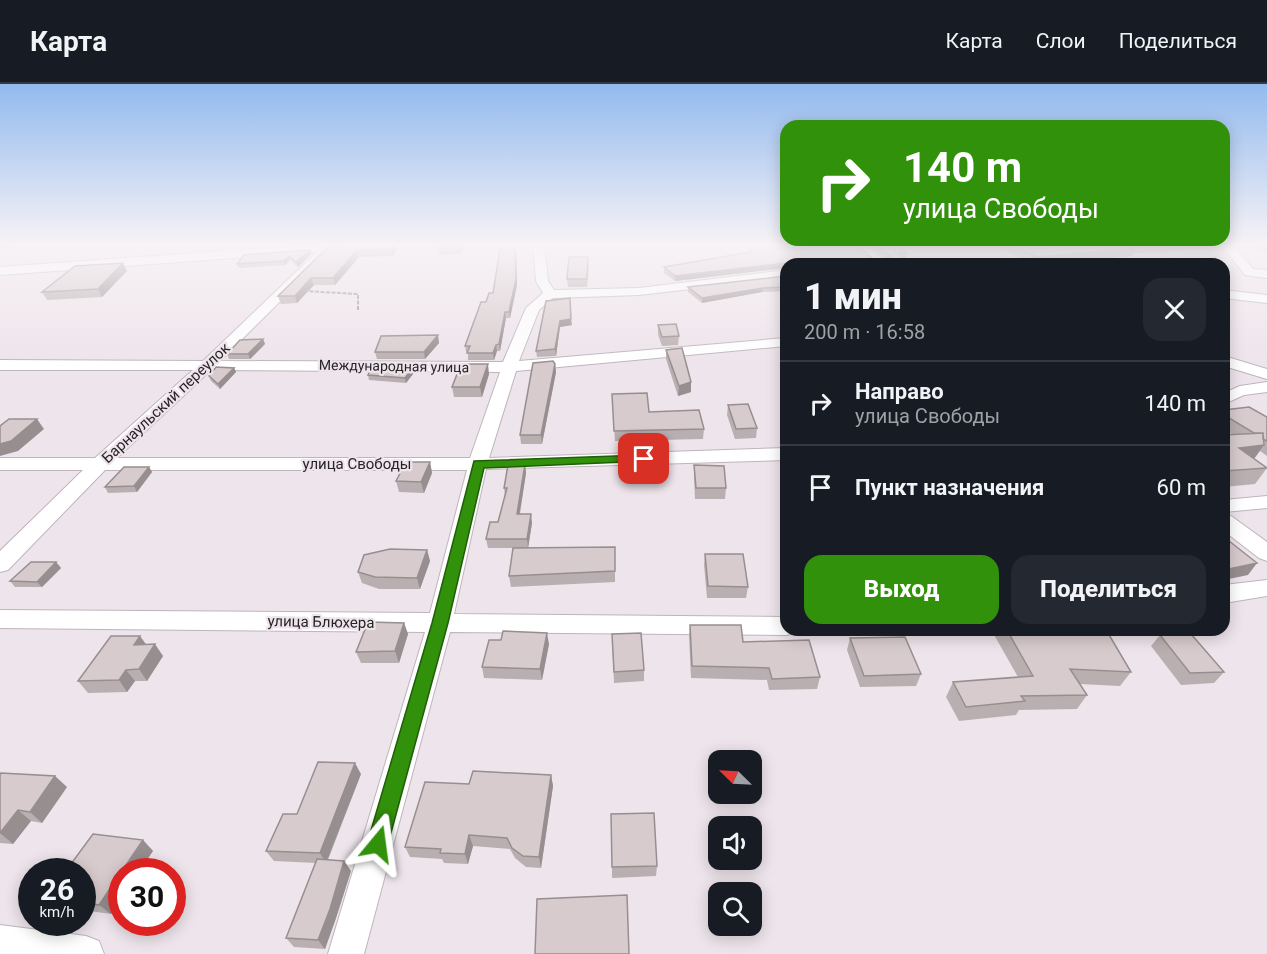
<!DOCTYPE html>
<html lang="ru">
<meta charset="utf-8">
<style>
:root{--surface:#171b24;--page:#242831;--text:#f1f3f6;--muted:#9ea1a6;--line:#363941;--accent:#32910b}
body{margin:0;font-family:Roboto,sans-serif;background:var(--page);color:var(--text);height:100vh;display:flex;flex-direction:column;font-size:22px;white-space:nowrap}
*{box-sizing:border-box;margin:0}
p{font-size:20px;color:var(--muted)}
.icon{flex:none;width:33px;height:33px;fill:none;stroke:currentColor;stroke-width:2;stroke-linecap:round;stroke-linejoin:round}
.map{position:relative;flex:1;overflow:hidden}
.sheet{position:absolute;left:780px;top:174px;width:450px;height:378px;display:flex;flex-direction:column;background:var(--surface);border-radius:18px;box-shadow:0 3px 15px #0003}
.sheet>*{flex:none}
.banner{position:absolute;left:780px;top:36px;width:450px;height:126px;border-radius:18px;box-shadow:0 3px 15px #0003;background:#32910b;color:#fff;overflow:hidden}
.needle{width:39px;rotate:294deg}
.controls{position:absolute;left:708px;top:666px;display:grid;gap:12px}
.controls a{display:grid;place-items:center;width:54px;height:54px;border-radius:12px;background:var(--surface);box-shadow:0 3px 15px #0003;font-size:30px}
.speed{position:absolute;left:18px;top:774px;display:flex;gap:12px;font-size:30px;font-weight:700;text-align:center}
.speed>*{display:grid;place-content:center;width:78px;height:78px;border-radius:50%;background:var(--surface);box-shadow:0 3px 15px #0003;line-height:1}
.speed small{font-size:15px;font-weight:400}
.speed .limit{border:9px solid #d22;background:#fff;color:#111}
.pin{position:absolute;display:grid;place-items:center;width:51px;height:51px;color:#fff;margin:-26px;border-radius:12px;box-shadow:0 3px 9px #0006}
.me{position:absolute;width:66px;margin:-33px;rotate:16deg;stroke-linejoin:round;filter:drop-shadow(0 0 4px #0008)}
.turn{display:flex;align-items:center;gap:21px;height:126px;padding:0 24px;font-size:27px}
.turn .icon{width:78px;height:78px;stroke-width:2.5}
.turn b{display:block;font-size:42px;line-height:51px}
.round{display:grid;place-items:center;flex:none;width:63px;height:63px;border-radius:18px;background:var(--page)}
.overview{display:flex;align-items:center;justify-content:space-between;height:102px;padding:0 24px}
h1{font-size:36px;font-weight:800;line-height:45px}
.primary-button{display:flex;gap:12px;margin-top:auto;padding:12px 24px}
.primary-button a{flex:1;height:69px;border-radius:18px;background:var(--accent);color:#fff;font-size:24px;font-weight:800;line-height:69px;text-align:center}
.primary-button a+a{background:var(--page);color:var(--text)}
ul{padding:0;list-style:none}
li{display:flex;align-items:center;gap:18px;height:84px;padding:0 24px;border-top:2px solid var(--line)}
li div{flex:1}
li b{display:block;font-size:22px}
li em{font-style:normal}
header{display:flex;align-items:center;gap:36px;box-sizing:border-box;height:84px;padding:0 30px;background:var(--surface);border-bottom:2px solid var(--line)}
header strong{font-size:28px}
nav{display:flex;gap:33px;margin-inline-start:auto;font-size:21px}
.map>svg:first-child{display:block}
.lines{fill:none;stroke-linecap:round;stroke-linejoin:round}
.minor-casing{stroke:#beb5bc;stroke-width:2}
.path{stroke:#999297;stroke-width:2;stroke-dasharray:4 1.5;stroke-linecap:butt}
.minor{fill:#fff;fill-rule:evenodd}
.wall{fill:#baafb0}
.shaded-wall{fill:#978e90}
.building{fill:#d8cbcd;stroke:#978e90;stroke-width:1.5}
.route{fill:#32910b;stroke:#205e07;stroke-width:1.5}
.labels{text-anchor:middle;stroke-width:4.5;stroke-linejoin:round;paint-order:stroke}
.far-street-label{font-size:14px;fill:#272426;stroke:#eee4eb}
.street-label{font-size:15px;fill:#272426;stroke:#eee4eb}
</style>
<header>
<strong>Карта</strong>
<nav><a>Карта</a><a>Слои</a><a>Поделиться</a></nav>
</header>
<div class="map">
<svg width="1267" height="870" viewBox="0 0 1267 870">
<rect width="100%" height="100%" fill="#eee4eb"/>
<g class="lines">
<!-- minor casing -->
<g class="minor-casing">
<path id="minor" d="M337,159L341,163L339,165L331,167L220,277L503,278L526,224L543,209L536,197L533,159H544L548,197L554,206L639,204L786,186V194L639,211L553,214L539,226L519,277L786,254V262L516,287L489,374L786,364V376L486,385L454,530L786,533V546H796L795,549L786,551L450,548L364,870H328L425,548L0,544V526L430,529L467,386H105L8,486L0,488V467L83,386H0V374H95L193,286H0V276L203,277L317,168L0,191V183ZM211,286L500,288L470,374H117Z
M435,159L430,162L369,165L363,162L367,159Z
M852,159H864L888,180H875Z
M1215,159L1233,162L1253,185L1267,186V194L1245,191L1225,166Z
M1168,174L1190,176L1196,180H1159Z
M1224,206L1267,211V219L1224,214Z
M1224,272L1267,285V295L1224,282Z
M1267,298V308L1244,311L1224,320V309L1240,302Z
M1267,412V424L1224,428V416Z
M1224,430L1231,432L1267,458V477L1259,474L1224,447Z
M1267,496V512L1224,519V501Z
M0,841L86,852L99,857L104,870H0Z"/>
</g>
<!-- path -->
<path class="path" d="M1202,176L1219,173
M304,207L358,210V226"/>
<!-- minor -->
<use href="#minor" class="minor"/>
</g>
<!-- wall -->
<path class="wall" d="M464,159L461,170L439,171L437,164Z
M708,159H856L875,177L887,176L868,159H894L907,169L906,174H904L913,180H786V184L675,197L664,189V183L750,168L749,159L709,160Z
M992,159H1014L1018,161L1087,159H1220L1218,164L1133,169L1132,172L1046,180H1031Z
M1224,159H1267V169L1249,162H1236Z
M330,161L396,166L393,172L359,173L335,201H314L297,219L281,220L278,212Z
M310,166L311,170L298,183L290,176L285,181L239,184L237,180Z
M589,181L587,203H568L567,195Z
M127,187L102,213L47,216L42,208Z
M786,192V207L762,208L702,219L688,208V203Z
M517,201L510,234H506L500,267H497L494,276H468V268H466L465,262L493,209Z
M546,217L572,241L560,243L556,272L537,273L536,267Z
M658,241L679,252L678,261L662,262L658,251Z
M438,251L439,259L425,275H377L375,268Z
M263,255L265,260L250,275H229L227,270Z
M666,266L691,308L678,312L666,275Z
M555,280L556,288L542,360H521L520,351Z
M234,284L236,288L220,305L211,297L209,292Z
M412,285L413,290L406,299L369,296L368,291Z
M489,290L482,313H454L452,303Z
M612,310L649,328L704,345L703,355L615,357Z
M728,321L757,344L756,354L735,355L727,331Z
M1224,326L1267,333V372L1260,367L1254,375L1267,384L1255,400L1224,403V351H1233L1224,345Z
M430,378L432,389L424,409L399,408L396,397Z
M525,380L526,389L520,430L532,439L528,464H488L486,455L498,438L505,412L504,404Z
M694,381L726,404L725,415H695L694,392Z
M149,383L152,388L137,408L108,409L105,403Z
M615,463V498L511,503L509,492Z
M427,466L430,477L420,505H379L362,499L358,488Z
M705,470L748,503L746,514H707L704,481Z
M56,478L61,484L42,503H15L10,497Z
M404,539L408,550L399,579H361L356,568Z
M690,541L743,558L820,593L817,605L769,606L767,596L691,594L689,552Z
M995,546H1046L1131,588L1120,602L1080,600L1087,611L1077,625L1019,626L1016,631L959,637L946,613L953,598L1018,593L993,549Z
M612,550L644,586V597L614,599Z
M1160,551L1224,588L1214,599L1181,601L1151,562Z
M850,554L921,590L916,602L860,603L847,566Z
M501,556L549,560L542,596L484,594L482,583Z
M146,561L163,572L147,597H135L127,608L88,609L78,597Z
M361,690L328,776L344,777L351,787L336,834L325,865L294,863L286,854L316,779L274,777L266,767L297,730Z
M0,691L67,703L42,739L31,737L13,760L0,759Z
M551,691L553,702L541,784L526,783L515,774L510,765L473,762L468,780L444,779L442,775L410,773L405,763L469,700Z
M143,756L153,767L122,788V814L111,830L82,826V788Z
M657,782L656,792L612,794V783Z"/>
<!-- shaded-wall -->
<path class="shaded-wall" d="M0,159H14L9,164L0,165Z
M252,159H292L253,162Z
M395,159L396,166L393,172L391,165Z
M461,159H464L461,170L460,163Z
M516,159L517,201L510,234L509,228Z
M1135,164L1132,172L1046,180H1033L1036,173Z
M310,166L311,170L298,183L296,178Z
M357,166L359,173L335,201L333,194Z
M289,172L290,176L285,181L283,177Z
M123,179L127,187L102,213L98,205Z
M786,179V184L675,197V192Z
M311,194L314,201L297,219L295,212Z
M763,204L762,208L702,219V214Z
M505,228L506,234L500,267L499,260Z
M571,235L572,241L560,243L556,272L555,265L560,237Z
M438,251L439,259L425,275L424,268Z
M263,255L265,260L250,275L248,270Z
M496,261L497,267L494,276L493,269Z
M488,280L489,290L482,313L480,303Z
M555,280L556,288L542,360L541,351Z
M234,284L236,288L220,305L218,300Z
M412,285L413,290L406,299L405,294Z
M691,298V308L678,312L679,302Z
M37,335L44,345L18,367L0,372V360Z
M1264,361L1253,376L1239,364Z
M430,378L432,389L424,409L421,398Z
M525,380L526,389L518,439L517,430Z
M149,383L152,388L137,408L134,402Z
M531,430L532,439L528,464L527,455Z
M427,466L430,477L420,505L417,494Z
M56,478L61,484L42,503L37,498Z
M1257,479L1248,491L1224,496V486Z
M404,539L408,550L399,579L395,567Z
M547,549L549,560L542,596L540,585Z
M140,552L148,563L134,561Z
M155,560L163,572L147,597L139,585Z
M126,586L135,597L127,608L119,596Z
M355,679L361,690L326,779L320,769Z
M551,691L553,702L541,784L539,773Z
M55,692L67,703L42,739L30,728Z
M18,726L31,737L13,760L0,749Z
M469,751L473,762L468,780L465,770Z
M143,756L153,767L139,788H122Z
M344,777L351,787L336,834L325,865L318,856Z
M122,788V814L111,830L99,821Z"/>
<!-- building -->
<path class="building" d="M395,159L391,165L357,166L333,194H311L295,212H278L330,161Z
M439,159H461L460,163L437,164Z
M501,159H515L516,195L509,228H505L499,260L496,261L493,269H467L470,262H465L481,218H486L489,209H493Z
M750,159H856L875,177L891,176V173L874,159H894L907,169H897L913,180H841L836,176L786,179L675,192L664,183L751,168Z
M1010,159H1014L1018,161L1087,159H1169L1136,161L1135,164L1036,173Z
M310,166L296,178L289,172L283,177L237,180L244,171Z
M569,173H588L587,195H567Z
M123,179L98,205L42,208L75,182Z
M786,192V203L763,204L702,214L688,203Z
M570,214L571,235L560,237L555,265L536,267L546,217Z
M676,240L679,252L662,253L658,241Z
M438,251L424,268H375L381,252Z
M263,255L248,270H227L240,256Z
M682,264L691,298L679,302L666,266Z
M553,277L555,280L541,351H520L533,279Z
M461,280H488L480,303H452Z
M216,283L234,284L218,300L209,292Z
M371,284L412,285L405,294L368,291Z
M647,309L649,328L699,326L704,345L614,347L612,310Z
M748,320L757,344L736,345L728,321Z
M1249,323L1267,333V357L1263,355V349H1254L1224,331V326Z
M9,335H37L11,357L0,360V342Z
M1263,349L1264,361L1239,364L1267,384L1224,387V351Z
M406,378H430L421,398L396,397Z
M525,380L517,430H531L527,455H486L490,438H498L507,404H504L508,381Z
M694,381L724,382L726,404H696Z
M124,383H149L134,402L105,403Z
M1224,453L1257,479L1224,486Z
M615,463V487L509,492L513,464Z
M390,465L427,466L417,494L375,493L358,488L364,471Z
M705,470H743L748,503L708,502Z
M31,478H56L37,498L10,497Z
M368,538L404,539L395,567L356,568Z
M690,541H741L743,558L809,556L820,593L772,595L769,584L692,582Z
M1007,546H1046L1108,549L1131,588L1070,585L1087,611L1021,612L1025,617L966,623L953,598L1033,592Z
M503,547L547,549L540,585L482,583L489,556H501Z
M641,549L644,586L614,588L612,550Z
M1191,550L1224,588L1190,589L1160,551Z
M111,552H140L134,561L155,560L139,585L126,586L119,596L78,597Z
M905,553L921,590L864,592L850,554Z
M318,678L355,679L320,769L266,767L283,730H297Z
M473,687L551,691L539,773L523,772L512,764L507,754L469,751L465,770L440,769L441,765L405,763L425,698L469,700Z
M1,689L55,692L30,728L18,726L0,749V691Z
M654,729L657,782L612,783L611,730Z
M93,750L143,756L99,821L82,818V788H65Z
M317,775L344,777L330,825L318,856L286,854Z
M627,811L629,870H535L537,815Z"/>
<!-- sky -->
<linearGradient id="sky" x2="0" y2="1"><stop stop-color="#92baee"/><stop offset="0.57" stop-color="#f7f3f6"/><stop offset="1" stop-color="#f7f3f6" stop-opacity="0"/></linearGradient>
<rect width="1267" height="281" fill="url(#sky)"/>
<!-- route -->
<path class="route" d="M644,371L650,375L648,377L484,384L448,539L388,760L385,767L378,770L370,767L367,760L432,539L474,377Z"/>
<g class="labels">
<!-- far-street labels -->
<g class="far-street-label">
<text transform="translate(394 282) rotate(1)" y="5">Международная улица</text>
</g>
<!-- street labels -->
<g class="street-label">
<text transform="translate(166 319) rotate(-43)" y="5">Барнаульский переулок</text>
<text x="357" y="385">улица Свободы</text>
<text transform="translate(321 538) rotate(1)" y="5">улица Блюхера</text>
</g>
</g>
</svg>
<div class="controls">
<a><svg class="needle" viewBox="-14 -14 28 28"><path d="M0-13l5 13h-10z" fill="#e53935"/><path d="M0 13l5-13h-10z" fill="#9ea1a6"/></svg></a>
<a><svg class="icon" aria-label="sound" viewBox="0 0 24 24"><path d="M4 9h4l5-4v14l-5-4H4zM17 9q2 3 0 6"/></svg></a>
<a><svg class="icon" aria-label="search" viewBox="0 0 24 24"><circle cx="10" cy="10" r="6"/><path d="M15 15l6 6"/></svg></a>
</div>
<div class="speed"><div>26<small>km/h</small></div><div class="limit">30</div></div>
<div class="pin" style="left:644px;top:375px;background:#d93025"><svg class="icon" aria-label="arrive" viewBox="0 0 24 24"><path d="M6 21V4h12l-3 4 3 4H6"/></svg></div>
<svg class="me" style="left:378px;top:760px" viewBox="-20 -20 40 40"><path d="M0-17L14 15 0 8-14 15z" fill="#32910b" stroke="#fff" stroke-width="4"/></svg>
<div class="banner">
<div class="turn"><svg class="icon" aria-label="right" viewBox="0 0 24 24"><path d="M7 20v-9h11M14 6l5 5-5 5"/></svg><div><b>140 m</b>улица Свободы</div></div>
</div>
<section class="sheet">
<div class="overview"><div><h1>1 мин</h1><p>200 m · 16:58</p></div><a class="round"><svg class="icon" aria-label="close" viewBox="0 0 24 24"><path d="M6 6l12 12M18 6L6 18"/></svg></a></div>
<ul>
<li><svg class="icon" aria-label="right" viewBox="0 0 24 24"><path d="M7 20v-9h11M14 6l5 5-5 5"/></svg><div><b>Направо</b><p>улица Свободы</p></div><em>140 m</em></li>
<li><svg class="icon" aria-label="arrive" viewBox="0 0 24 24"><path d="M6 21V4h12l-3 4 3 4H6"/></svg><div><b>Пункт назначения</b></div><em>60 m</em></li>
</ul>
<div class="primary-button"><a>Выход</a><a>Поделиться</a></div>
</section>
</div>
